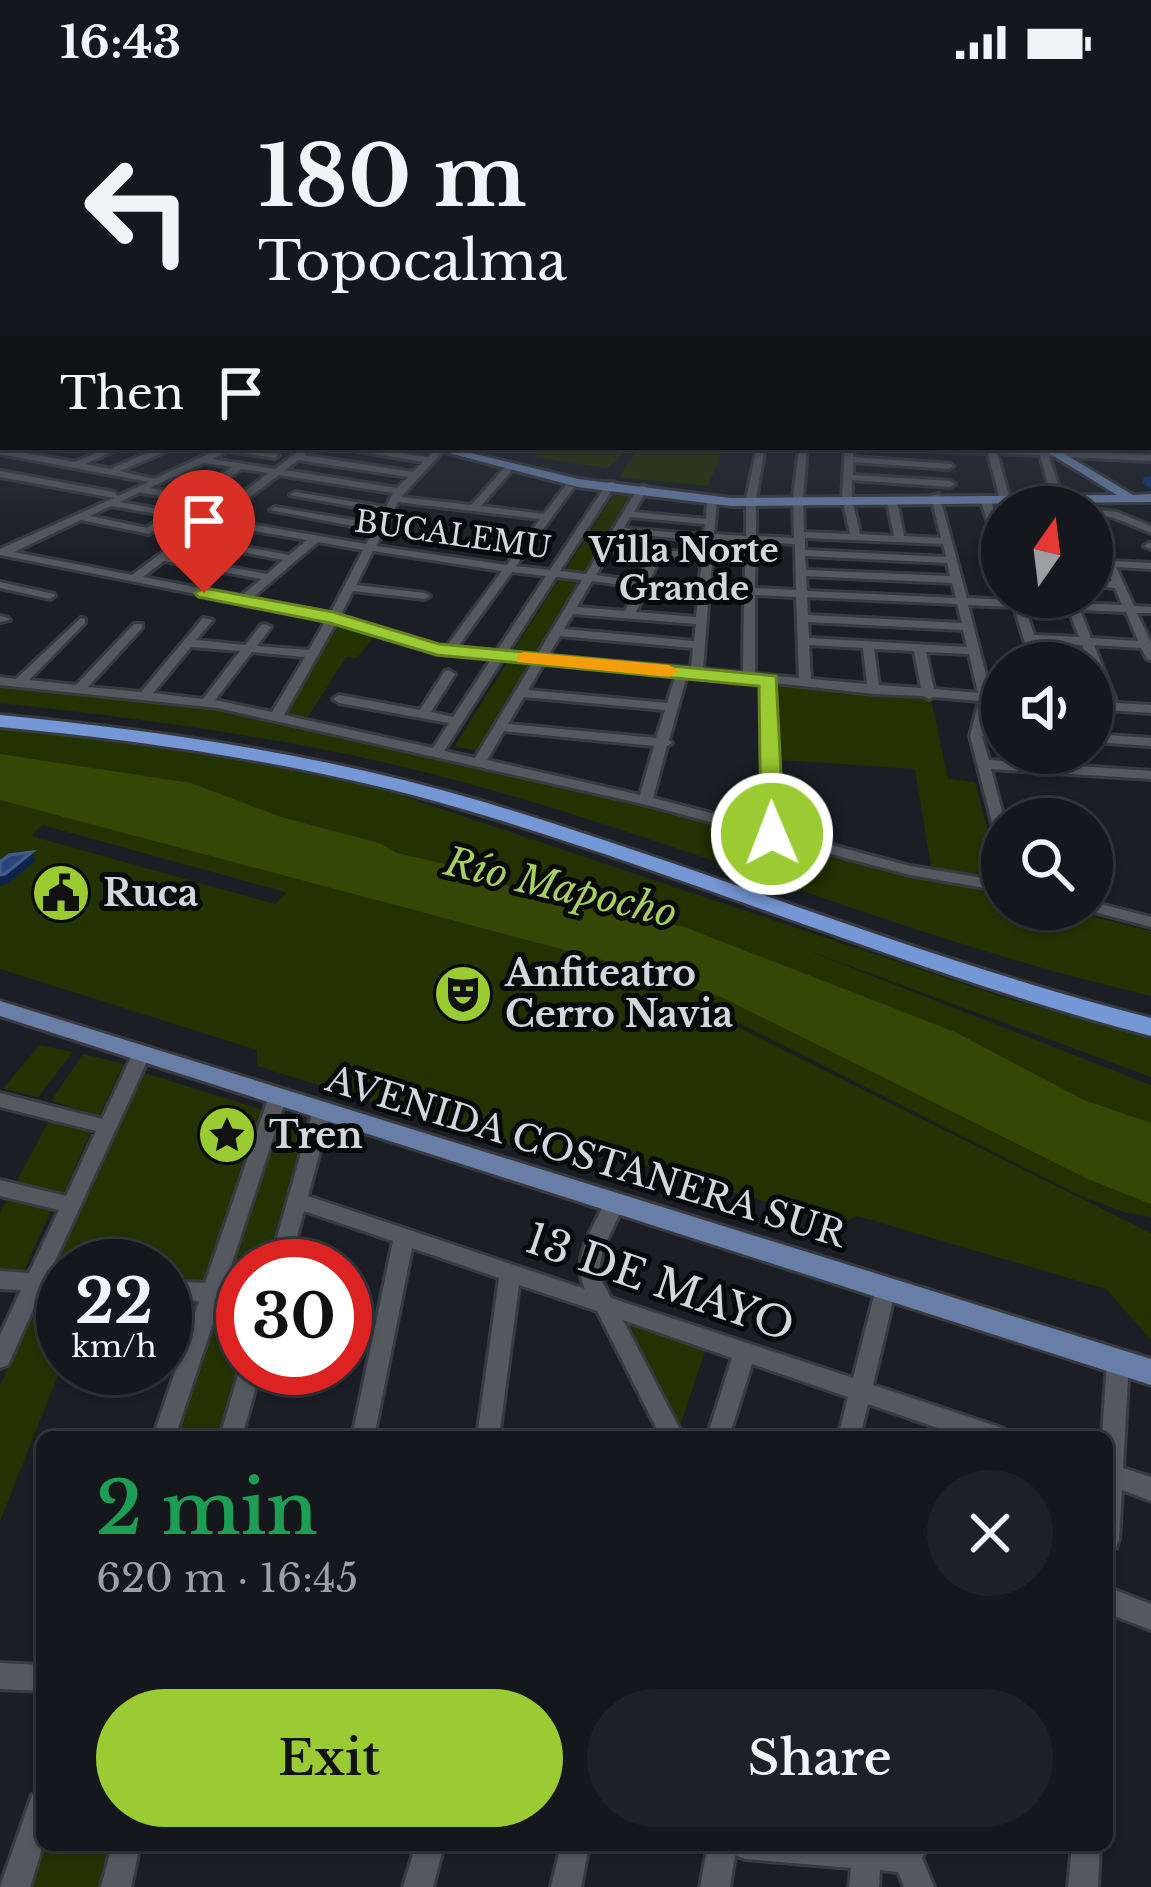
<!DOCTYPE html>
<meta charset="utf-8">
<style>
:root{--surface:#14171c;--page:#1d2025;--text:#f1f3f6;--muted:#9d9fa3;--line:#33363b;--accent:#9bcb33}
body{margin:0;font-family:"Libre Baskerville",serif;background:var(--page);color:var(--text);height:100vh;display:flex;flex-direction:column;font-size:45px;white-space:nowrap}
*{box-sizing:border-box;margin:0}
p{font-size:39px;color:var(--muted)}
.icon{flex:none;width:66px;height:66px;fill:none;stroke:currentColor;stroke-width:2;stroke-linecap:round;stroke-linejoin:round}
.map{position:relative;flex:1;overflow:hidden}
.side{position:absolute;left:36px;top:1347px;width:1077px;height:420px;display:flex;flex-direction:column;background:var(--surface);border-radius:18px;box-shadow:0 3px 9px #0004,0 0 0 3px var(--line)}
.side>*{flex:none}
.hud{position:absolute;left:0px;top:0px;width:1152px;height:366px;box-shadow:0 3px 9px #0004,0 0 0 3px var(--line);background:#14171c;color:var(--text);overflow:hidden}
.needle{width:78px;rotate:14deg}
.fabs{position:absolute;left:981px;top:402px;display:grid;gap:24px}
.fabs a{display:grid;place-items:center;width:132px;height:132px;border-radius:50%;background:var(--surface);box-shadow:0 3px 9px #0004,0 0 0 3px var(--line);font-size:60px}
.speed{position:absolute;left:36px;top:1155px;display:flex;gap:24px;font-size:60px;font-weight:700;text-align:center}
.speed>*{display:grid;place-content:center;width:156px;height:156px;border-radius:50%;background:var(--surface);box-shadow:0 3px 9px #0004,0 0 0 3px var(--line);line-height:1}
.speed small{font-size:30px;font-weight:400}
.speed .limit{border:18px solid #d22;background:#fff;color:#111}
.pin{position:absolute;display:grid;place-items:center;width:102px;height:102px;color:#fff;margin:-123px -51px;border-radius:50% 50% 50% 0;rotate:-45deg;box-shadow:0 0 12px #0007}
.pin .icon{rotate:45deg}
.me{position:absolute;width:132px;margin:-66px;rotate:359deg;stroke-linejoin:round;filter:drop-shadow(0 0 9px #0008)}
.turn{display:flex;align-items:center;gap:42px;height:252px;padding:0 60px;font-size:54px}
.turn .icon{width:156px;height:156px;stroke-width:2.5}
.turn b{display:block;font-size:84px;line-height:102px}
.then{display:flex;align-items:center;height:114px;padding:0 60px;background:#0003;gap:24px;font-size:45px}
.round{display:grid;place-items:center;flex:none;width:126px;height:126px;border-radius:63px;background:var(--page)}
.headline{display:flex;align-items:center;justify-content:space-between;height:204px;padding:0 60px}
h1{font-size:72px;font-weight:600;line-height:90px;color:#1e9e55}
.action{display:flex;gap:24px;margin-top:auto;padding:24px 60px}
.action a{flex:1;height:138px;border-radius:72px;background:var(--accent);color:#111;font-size:48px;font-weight:600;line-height:138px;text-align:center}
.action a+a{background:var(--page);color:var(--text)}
.status{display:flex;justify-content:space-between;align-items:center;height:84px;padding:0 60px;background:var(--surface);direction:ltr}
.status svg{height:33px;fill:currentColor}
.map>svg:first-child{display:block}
.green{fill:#223200;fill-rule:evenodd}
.water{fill:#344805}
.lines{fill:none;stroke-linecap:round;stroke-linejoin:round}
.minor-casing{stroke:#373a3f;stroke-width:6}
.major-casing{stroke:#373a3f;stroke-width:6}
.highway-casing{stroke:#373a3f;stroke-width:6}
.minor{fill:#545960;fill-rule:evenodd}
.major{fill:#687ea6;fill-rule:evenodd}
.highway{fill:#7597d5;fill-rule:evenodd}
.wall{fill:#15346d}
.shaded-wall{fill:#0f244b}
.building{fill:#2a4679;stroke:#445c88;stroke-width:3}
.route{fill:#9bcb33;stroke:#658421;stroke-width:3}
.slow{fill:#f59e0b}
.labels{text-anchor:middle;stroke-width:10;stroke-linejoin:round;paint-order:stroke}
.far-street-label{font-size:30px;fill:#d3d6da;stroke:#07090b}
.far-neighbourhood-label{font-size:33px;font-weight:bold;fill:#d3d6da;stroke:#07090b}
.poi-label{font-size:36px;font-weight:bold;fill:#d3d6da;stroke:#07090b;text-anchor:start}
.street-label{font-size:36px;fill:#d3d6da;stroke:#07090b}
.water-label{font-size:39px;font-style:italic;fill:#a7ce61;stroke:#07090b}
.near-street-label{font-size:42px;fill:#d3d6da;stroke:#07090b}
</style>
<div class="status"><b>16:43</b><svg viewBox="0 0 49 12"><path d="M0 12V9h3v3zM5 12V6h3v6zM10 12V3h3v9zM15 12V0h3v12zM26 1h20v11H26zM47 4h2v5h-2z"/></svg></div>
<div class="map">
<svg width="1151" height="1803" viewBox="0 0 1151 1803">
<rect width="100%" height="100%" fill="#1b1f25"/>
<!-- green -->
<path class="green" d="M545,363H629L608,384L533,373Z
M639,363H724L708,402L619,393Z
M614,410L634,412L588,491L564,488Z
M559,495L584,497L538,573L512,569Z
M341,541L375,552L357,574L346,573L308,633L287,629L323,562Z
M508,577L534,580L481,667L454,663Z
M777,601L931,615L948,695L975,698L1000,793L931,783L915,685L780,676L774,603Z
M0,602L202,622L692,732L896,788L1002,810V825H1062L1151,847V912C917,858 697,762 466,699C313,657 157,636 0,619Z
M0,644L213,669L388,707L1012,916L1151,954V993L801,864L1151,1001V1133L1123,1128L1081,1112L725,932L706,927L1151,1149V1256L1106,1205L857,1132L840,1140L582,1063L568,1079L257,982V966L0,885ZM42,741L285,808L286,809L275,820L31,752Z
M39,961L73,968L38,1013L3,1005Z
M83,970L124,980L99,1032L51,1017Z
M141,988L264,1026L207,1198L165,1194V1182L49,1184Z
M277,1030L308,1039L265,1182H243V1199H227Z
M51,1033L93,1044L63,1110L15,1100Z
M9,1112L52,1124L24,1187H0V1129Z
M41,1213H63V1279L0,1437V1301Z
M212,1221L243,1222V1284L225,1353H170Z
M619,1235L706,1264L680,1342Z
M42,1761H112L100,1803H25Z"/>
<!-- water -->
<path class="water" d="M0,670L191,699L281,733L379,759L397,769L475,787L517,806L617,825L687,844L955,948L1084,1016L1151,1039V1120L1090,1096L721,913L602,876L0,716Z"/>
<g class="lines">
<!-- minor casing -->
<g class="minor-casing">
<path id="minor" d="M1149,224H1151V228H1149Z
M0,253L3,254V258L0,257Z
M1149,284H1151V288H1149Z
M0,285H3V290H0Z
M1149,299H1151V303H1149Z
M0,303H3V308H0Z
M1149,339H1151V345H1149Z
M110,363H122L85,380L110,385L161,363H170L169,366L120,387L154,395L223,363H239L279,371L275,374L229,367L212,375L275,385L304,363H314L304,371L413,388L423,378L335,363H357L428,373L438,363H447L401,413L471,421L507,381H513V385L481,422L544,430L566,401L574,403L516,482L550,486L608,398H614L616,400L560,487L586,490L638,404L643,401L648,404L634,428L706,435L707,417L712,414L717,417L714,450L746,452V415L757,363H765L756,415V452L794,454L793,414L799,363H807L803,414L804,448L850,450L842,414L845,363H853V373L951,380L953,382L948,385L853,378V391L950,397L955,400L950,403L852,396V414L860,450L894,452L887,418L892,415L897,418L904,452L941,454L931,412L939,410L967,514L1012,516L1011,513H1021L1023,517L1122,521L1115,504L1092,502V496L1112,497L1105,483L1092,482V476H1102L1092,453V439L1097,442L1113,477L1151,479V485L1116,483L1134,522L1151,523V529H1137L1151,558V576L1147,575L1141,564L1094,561L1117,619L1151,621V629L1092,625V617L1104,618L1092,586V579H1089L1082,561L1036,558L1043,579H1031L1014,523L968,521L991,610L1002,611V619L991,618L985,643L1002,644V652H982L989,676L1151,687V695L991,685L1004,735L1002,759L997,758L970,652L979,617L934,613L929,615L923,612L874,610L775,599L779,747L910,782L1002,797V807L910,791L643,720L218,624L0,601V593L16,595L81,534L85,535V539L29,596L76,601L134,540H142V544L88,603L141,608L203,534L213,536L196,556L245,561L261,541L265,540L271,543L257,562L309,566L326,536L0,471V465L114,414L0,393V387L114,408L118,412L149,398L0,370V364L75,378ZM298,376L408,393L397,404L285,386ZM204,379L232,383L193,411L149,404ZM242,385L269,389L210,433L181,428ZM279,391L393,409L386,423L295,408L290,411L383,428L377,440L275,423L270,426L374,446L366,460L220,435ZM140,408L142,409L187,416L171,427L120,418ZM398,418L540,435L507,481L376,462ZM111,422L164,431L147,444L90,432ZM175,433L203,438L132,491L14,468L81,436L149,450ZM630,433L705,440L704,451L624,444ZM214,440L307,456L289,471L196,454ZM621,449L703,457L702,470L614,461ZM805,454L943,460L946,473L805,466ZM714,456L745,458V504L710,502ZM189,458L283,476L267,490L171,472ZM318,458L363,466L330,530L251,515ZM756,458L795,460L796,506L755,504ZM373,467L502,487L446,563H438L340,532L353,507L425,515L430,512L425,509L356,501ZM610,467L651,471L639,497L596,491ZM661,472L702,477L699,502L649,498ZM805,472L947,479L950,492L806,486ZM164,477L261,495L241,512L143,493ZM512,488L546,492L496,568L457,564ZM806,492L952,499L956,514L807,507ZM556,493L582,496L537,571L507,569ZM592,497L636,503L625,527L577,523ZM647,504L699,508L696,533L636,528ZM709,509L744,510L743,589L703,585ZM755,511L796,513L799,594L755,590ZM807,513L957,520L962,539L808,531ZM1025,523L1069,526L1079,553L1034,551ZM1080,526L1126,528L1138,557L1091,554ZM573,530L696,540L694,557L564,545ZM808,538L963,546L967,563L809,554ZM336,539L437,570L492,574L453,633L431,628L455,590L449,586L445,587L420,626L339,611L333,615L339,619L449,639L433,664L284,631ZM560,552L693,564L691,584L548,572ZM809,561L863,564L867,600L811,595ZM191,563L240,567L203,615L153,609ZM874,565L914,567L921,604L879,601ZM252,568L305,573L272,628L215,616ZM926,568L969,570L978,609L934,605ZM503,575L533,578L475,674L444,667ZM544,579L676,590L667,619L528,606ZM687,591L763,598L765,743L653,714L667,662L672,659L669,656ZM524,613L665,626L656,654L508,640ZM504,647L654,662L640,711L487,676Z
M921,363H995L1151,371V377L1049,372L1061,411L1056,414L1051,411L1040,371L997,369L1010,416L1005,419L1000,416L988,369L925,366Z
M986,414L991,417L1002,453V472L997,469L981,417Z
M1092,425L1117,428L1151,442V449L1112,433L1092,431Z
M1149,459H1151V465L1144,462Z
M0,498L54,510L55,512L50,515L0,504Z
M0,532L8,534L10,536L0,538Z
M1092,650L1151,654V662L1092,658Z
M1092,818L1151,833V843L1087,826L1092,825Z
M142,963L148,965L151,969L49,1190L63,1191V1209L41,1208L8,1281L0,1284V1251L21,1206L0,1205V1187L29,1189L59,1126L0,1112V1096L66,1112L96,1047L0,1023V1009L102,1035L133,969L136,965Z
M278,1005L284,1007L287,1012L225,1200L243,1201V1219L220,1218L175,1353H153L199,1217L165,1215V1197L205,1199L269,1012L272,1007Z
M322,1019L328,1021L331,1026L308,1112L585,1205C570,1175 594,1141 608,1113L615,1111L622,1113L625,1119L603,1165L598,1190L611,1214L853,1294L876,1204L879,1198L886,1195L893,1198L896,1204L873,1301L996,1342L1004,1345L1007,1353H964L868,1320L860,1353H838L848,1313L752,1280L729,1353H707L732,1274L623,1236L684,1353H661L597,1227L519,1201L499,1353H477L499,1194L412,1164L374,1353H352L393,1157L304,1127L289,1182H269L313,1026L316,1021Z
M1118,1267L1126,1270L1129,1277L1123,1384L1151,1393V1417L1122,1406L1119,1455L1116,1464L1107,1467V1353H1102L1107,1277L1110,1270Z
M242,1277L243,1284H261L242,1353H220Z
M1107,1503L1151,1520V1546L1107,1529Z
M0,1579L42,1581V1607L0,1605Z
M42,1707L43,1761L30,1803H0L32,1711Z
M112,1761H140L131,1803H101Z
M416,1761H444L433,1803H403Z
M561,1761H589L581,1803H551Z
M708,1761H927L922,1774L934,1803H904L898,1788L880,1786L879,1803H849L851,1784L745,1775L735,1771L730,1803H700Z
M1072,1761H1100L1098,1803H1068Z"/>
</g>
<!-- major casing -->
<g class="major-casing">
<path id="major" d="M0,328L3,329V335L0,334Z
M426,363H446L578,395L731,414L1117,411L1039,363H1053L1133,411L1151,410V418L731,422L578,403Z
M0,917L1151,1275V1301L0,932Z"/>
</g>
<!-- highway casing -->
<g class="highway-casing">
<path id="highway" d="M0,631C163,647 326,671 484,718C708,785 924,876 1151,934V952C918,891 697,794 466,726C314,681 158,658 0,643Z"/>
</g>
<!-- minor -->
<use href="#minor" class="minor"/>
<!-- major -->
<use href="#major" class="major"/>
<!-- highway -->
<use href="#highway" class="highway"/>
</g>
<!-- wall -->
<path class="wall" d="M1151,392V405L1142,399L1144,393Z
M39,799L80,806L63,814L43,809Z"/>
<!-- shaded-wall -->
<path class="shaded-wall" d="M32,768L35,777L9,799L0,802V791Z
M76,796L80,806L63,814L59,804Z"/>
<!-- building -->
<path class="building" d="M32,768L5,790L0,791V778L9,771Z
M55,790L76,796L59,804L39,799Z"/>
<!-- sky -->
<linearGradient id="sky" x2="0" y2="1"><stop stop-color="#0f1114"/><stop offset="0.47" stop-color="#394251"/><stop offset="1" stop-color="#394251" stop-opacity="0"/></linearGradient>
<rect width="1151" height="476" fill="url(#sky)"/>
<!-- route -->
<path class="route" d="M204,504L333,528L439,560L776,592L784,750L772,757L761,750L759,602L437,571L330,539L198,513L195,509Z"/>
<!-- slow -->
<path class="slow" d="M524,568L669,581L679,587L669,593L517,578V570Z"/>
<!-- icons -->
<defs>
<g id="civic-disc" transform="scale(3)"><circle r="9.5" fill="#9bcb33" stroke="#07090b"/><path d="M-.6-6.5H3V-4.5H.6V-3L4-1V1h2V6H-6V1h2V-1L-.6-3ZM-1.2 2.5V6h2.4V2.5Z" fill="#111"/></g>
<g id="theatre-disc" transform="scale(3)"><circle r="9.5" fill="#9bcb33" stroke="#07090b"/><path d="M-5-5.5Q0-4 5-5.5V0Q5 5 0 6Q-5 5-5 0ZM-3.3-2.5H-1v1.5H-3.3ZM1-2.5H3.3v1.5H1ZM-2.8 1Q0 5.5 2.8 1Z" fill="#111"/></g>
<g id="sight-disc" transform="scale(3)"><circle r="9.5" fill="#9bcb33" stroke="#07090b"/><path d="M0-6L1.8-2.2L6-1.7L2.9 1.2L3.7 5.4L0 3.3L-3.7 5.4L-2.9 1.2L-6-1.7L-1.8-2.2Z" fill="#111"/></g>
</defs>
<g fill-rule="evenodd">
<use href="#civic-disc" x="61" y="809"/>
<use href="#theatre-disc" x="463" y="910"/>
<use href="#sight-disc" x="227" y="1051"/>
</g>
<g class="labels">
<!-- far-street labels -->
<g class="far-street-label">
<text transform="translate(453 451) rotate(8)" y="10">BUCALEMU</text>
</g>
<!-- far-neighbourhood labels -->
<g class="far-neighbourhood-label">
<text x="684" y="478">Villa Norte<tspan x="684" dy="38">Grande</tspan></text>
</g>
<!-- poi labels -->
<g class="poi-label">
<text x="103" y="822">Ruca</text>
<text x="505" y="902">Anfiteatro<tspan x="505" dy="41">Cerro Navia</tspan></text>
<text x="269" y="1064">Tren</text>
</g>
<!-- street labels -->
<g class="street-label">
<text transform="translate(586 1072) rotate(17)" y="13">AVENIDA COSTANERA SUR</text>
</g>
<!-- water labels -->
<g class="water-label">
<text transform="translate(561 803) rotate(13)" y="14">Río Mapocho</text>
</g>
<!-- near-street labels -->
<g class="near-street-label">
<text transform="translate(660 1198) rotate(19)" y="15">13 DE MAYO</text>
</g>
</g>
</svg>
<div class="fabs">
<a><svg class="needle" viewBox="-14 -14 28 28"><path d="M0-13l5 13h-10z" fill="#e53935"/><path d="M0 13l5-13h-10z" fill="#9d9fa3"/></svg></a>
<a><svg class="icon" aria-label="sound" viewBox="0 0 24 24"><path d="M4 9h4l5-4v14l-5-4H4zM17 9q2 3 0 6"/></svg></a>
<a><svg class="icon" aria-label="search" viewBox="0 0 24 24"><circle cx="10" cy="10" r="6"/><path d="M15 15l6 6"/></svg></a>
</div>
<div class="speed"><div>22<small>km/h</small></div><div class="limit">30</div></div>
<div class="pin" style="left:204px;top:509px;background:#d93025"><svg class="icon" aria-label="arrive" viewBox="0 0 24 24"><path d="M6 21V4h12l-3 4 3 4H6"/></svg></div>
<svg class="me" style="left:772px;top:750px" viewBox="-20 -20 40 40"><circle r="17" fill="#9bcb33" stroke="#fff" stroke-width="3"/><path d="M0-11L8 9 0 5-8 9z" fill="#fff"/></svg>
<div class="hud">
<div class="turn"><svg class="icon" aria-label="left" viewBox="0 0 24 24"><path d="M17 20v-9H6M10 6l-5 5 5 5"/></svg><div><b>180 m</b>Topocalma</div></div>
<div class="then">Then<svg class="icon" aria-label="arrive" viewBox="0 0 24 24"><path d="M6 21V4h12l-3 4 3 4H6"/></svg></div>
</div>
<section class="side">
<div class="headline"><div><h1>2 min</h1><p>620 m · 16:45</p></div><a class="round"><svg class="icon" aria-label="close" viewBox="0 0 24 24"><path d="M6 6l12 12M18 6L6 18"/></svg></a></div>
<div class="action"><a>Exit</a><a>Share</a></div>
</section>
</div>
